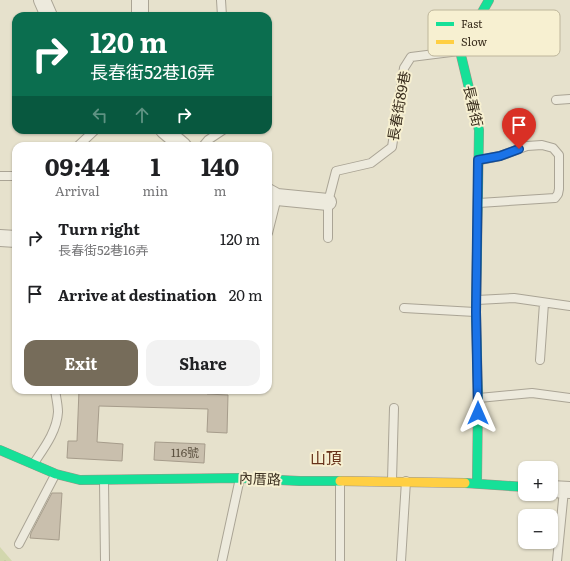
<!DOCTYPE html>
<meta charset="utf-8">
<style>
:root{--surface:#fff;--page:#f2f2f2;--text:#202124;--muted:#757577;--accent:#766c5a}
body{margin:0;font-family:Literata,"Noto Sans TC",serif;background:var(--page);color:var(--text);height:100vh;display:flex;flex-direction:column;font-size:15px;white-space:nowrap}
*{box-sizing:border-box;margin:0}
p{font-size:13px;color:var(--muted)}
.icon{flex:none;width:22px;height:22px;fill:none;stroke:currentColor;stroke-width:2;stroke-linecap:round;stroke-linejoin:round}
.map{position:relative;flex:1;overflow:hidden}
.sheet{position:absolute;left:12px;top:142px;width:260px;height:252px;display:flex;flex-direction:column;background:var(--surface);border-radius:12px;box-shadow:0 1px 3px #0004}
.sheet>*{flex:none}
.hud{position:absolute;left:12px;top:12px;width:260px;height:122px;border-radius:12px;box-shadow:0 1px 3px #0004;background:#0b6e4f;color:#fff;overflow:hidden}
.tools{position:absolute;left:518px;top:461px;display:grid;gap:8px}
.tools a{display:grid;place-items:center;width:40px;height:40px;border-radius:8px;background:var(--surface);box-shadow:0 1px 3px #0004;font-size:20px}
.pin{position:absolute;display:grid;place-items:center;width:34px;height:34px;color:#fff;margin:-41px -17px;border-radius:50% 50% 50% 0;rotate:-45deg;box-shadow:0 0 4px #0007}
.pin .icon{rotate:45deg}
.me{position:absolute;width:44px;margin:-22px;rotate:0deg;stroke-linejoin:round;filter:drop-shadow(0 0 3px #0008)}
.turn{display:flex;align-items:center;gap:14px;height:84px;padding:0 12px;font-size:18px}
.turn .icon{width:52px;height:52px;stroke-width:2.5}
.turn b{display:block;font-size:28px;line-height:34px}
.lanes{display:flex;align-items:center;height:38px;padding:0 12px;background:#0003;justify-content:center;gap:20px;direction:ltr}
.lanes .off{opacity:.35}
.eta{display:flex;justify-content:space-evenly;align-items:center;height:68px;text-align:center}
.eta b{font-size:24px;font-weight:700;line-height:28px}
.button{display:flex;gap:8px;margin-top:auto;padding:8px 12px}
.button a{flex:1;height:46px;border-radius:12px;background:var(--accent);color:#fff;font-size:16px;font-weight:700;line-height:46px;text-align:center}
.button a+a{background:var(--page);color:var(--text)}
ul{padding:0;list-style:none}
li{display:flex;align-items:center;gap:12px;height:56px;padding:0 12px}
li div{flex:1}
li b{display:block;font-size:15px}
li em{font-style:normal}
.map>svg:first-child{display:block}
.forest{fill:url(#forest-crowns)}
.building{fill:#c9bfad;stroke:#a69c8b}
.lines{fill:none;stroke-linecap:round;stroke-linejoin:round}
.lane-casing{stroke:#aaa495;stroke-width:10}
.street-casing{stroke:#aaa495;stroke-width:18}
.fast-casing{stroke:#9a9485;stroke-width:10}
.slow-casing{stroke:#9a9485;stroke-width:10}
.lane{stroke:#edeadd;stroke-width:8}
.street{stroke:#edeadd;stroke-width:16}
.fast{stroke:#16e098;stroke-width:9}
.slow{stroke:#ffcf43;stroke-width:9}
.route-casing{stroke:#114b97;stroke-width:10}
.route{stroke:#1a73e8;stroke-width:7}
.labels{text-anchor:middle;stroke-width:4;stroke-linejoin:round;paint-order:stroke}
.number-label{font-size:12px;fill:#5d5241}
.street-label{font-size:14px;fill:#392d1d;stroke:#f7f0d1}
.quarter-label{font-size:16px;fill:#67321a;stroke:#f7f0d1}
.key{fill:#f7f0d1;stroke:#beb69b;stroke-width:1}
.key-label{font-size:11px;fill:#392d1d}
</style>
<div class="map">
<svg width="570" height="561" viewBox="0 0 570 561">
<defs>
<pattern id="forest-crowns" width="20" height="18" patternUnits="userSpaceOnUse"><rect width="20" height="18" fill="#d2d7ad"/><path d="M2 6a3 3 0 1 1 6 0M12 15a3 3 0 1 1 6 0" fill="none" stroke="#b5b994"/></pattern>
</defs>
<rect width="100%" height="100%" fill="#e6e1cc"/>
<!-- forest -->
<path class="forest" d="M0,547L12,561H0Z"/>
<!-- building -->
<path class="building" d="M79,390L104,392V390H207V394L228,395L227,433L207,432L208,409L99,406L97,442L123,444L122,461L67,458L68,441H77Z
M155,442L205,444L204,463L154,460Z
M52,493H62L59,540L30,538L31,533Z"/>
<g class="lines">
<!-- lane casing -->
<g class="lane-casing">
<path id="lane" d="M221,0L222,16
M556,100L570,99
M78,146L95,130
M203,146L208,140L223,130
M0,176H16
M479,203L555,198L558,194L559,189V155L553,148L542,145L527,146L500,156L480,160
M268,233L277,197
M328,238V202L336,171L371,163L392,147L404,68L411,57L459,51
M477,300L514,298L570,306
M404,308L475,312
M540,360L544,303
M479,398L532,393L570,398
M34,463C44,448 57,431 58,412C58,405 56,397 55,390
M392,480L394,408
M104,481L105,561
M19,544L55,475
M222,561L240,478
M340,561V481
M401,561L406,481
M557,561L564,490"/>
</g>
<!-- street casing -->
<g class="street-casing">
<path id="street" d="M42,0L49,16
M140,0V16
M164,130L183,146
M268,192L277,197L328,202
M0,238L16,239
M551,489L570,490"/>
</g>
<!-- fast casing -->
<g class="fast-casing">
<path id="fast" d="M0,450L56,474L80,480L240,478L300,481H340
M465,483L525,487
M477,483L478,398L476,312L479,130L460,51L489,0"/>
</g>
<!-- slow casing -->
<g class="slow-casing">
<path id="slow" d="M340,481L465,483"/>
</g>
<!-- lane -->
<use href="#lane" class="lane"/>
<!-- street -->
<use href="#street" class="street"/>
<!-- fast -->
<use href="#fast" class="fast"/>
<!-- slow -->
<use href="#slow" class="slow"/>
</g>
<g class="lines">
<!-- route casing -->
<g class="route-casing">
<path id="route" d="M478,413L476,312L478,160L500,156L519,149"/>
</g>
<!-- route -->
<use href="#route" class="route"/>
</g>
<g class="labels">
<!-- number labels -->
<g class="number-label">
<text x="185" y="457">116號</text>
</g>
<!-- street labels -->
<g class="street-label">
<text transform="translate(399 106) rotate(-80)" y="5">長春街89巷</text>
<text transform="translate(473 106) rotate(77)" y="5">長春街</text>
<text transform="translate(260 479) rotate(2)" y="5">內厝路</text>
</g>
<!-- quarter labels -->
<g class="quarter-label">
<text x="326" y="464">山頂</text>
</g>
</g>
<!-- legend -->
<rect x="428" y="10" width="132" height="46" rx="6" class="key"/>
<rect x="436" y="22" width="18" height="4" fill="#16e098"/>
<rect x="436" y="40" width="18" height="4" fill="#ffcf43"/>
<g class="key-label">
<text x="461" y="28">Fast</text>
<text x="461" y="46">Slow</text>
</g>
</svg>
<div class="tools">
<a>+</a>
<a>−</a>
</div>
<div class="pin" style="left:519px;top:149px;background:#d93025"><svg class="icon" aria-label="arrive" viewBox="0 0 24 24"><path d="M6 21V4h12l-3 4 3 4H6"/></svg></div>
<svg class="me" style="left:478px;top:413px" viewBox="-20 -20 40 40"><path d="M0-17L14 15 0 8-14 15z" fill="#1a73e8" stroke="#fff" stroke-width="4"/></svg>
<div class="hud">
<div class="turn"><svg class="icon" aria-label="right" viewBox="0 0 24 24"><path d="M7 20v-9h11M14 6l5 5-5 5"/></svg><div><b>120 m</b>長春街52巷16弄</div></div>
<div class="lanes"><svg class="icon off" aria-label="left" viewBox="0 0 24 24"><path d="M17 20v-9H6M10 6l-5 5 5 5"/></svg><svg class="icon off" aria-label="ahead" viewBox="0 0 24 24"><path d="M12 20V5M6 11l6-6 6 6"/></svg><svg class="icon" aria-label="right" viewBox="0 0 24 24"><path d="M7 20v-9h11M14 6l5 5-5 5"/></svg></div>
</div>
<section class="sheet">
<div class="eta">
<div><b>09:44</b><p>Arrival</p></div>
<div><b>1</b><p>min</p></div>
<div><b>140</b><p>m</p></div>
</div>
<ul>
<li><svg class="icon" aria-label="right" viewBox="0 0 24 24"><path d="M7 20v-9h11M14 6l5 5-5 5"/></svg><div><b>Turn right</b><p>長春街52巷16弄</p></div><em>120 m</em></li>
<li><svg class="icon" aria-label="arrive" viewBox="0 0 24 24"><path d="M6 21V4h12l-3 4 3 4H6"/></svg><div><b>Arrive at destination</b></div><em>20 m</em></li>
</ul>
<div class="button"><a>Exit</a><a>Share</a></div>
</section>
</div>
